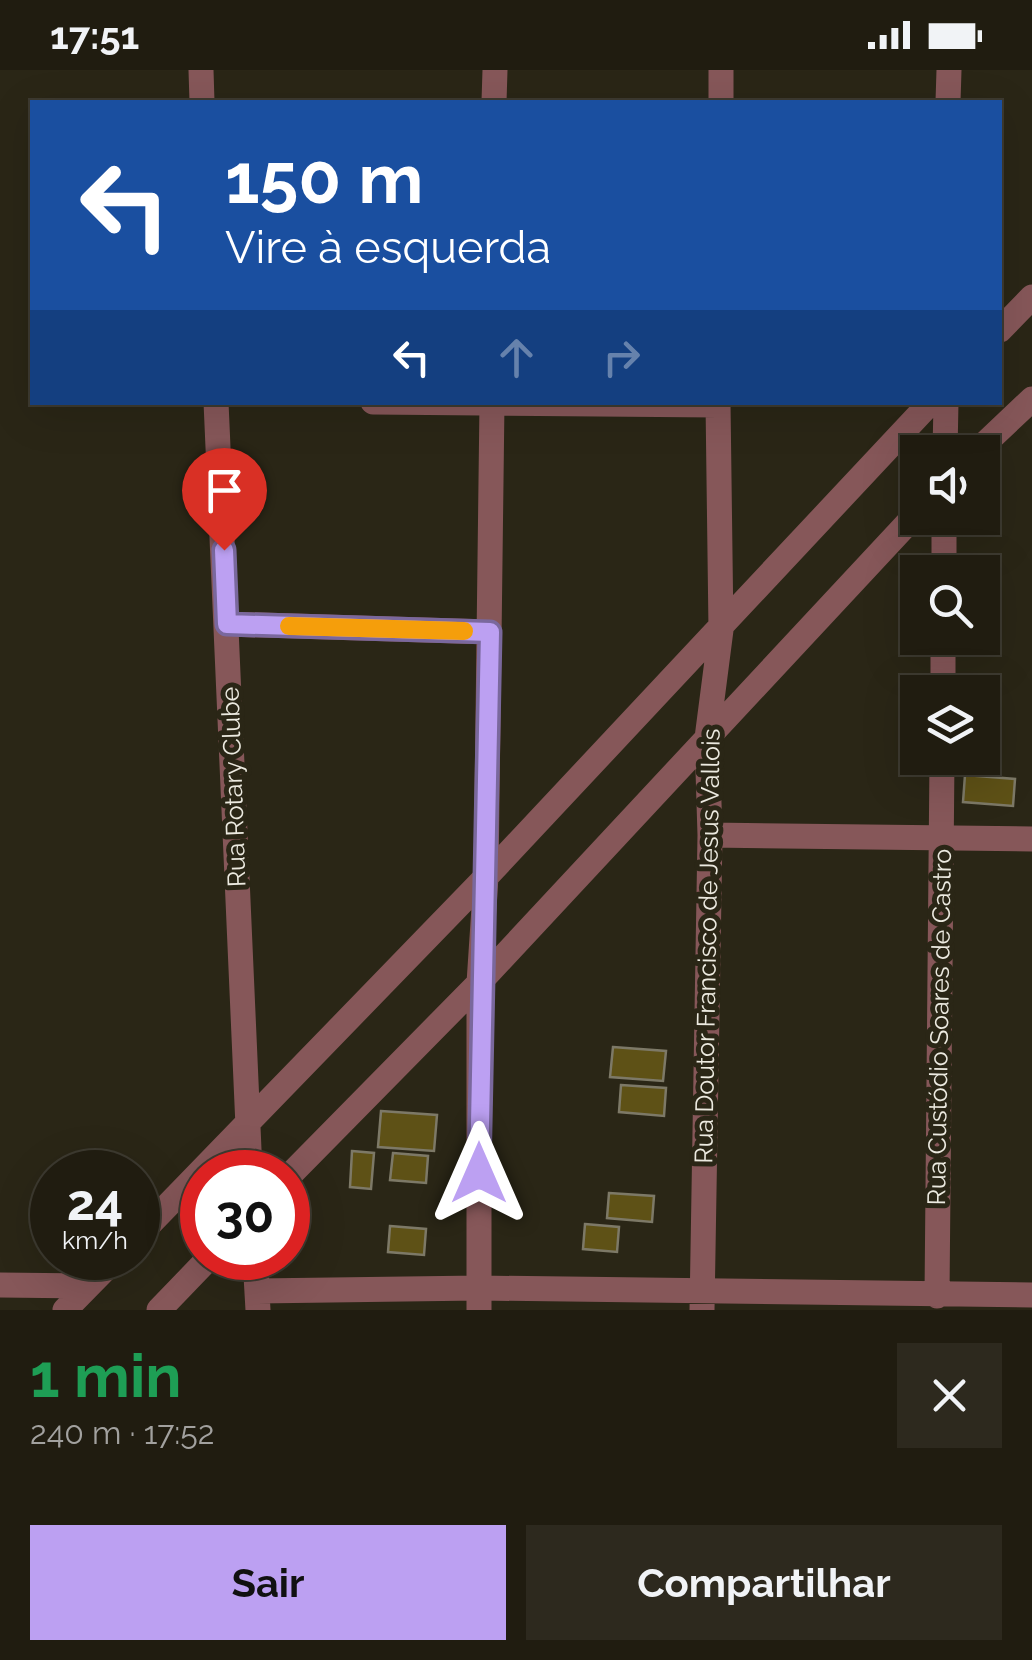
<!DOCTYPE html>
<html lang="pt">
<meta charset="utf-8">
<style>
:root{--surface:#201c10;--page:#2d291e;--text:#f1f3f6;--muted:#a2a19f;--line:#3d3a30;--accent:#bca0f2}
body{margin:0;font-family:Raleway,sans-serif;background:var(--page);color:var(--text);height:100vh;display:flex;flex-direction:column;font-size:38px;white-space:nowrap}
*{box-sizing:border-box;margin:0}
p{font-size:32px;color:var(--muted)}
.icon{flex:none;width:55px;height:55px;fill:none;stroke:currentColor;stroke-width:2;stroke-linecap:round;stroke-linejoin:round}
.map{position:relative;height:1240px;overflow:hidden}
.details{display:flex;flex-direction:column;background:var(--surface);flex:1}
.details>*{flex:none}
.top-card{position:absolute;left:30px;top:30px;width:972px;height:305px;border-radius:0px;box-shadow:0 10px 40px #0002,0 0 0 2px var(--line);background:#1a4fa0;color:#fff;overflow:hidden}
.fabs{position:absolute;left:900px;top:365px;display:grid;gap:20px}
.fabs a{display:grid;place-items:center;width:100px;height:100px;border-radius:0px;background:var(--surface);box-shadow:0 10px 40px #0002,0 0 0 2px var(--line);font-size:50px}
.speed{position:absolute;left:30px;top:1080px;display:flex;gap:20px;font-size:50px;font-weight:700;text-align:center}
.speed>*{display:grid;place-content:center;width:130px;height:130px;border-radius:50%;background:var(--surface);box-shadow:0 10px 40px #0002,0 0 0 2px var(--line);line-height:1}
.speed small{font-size:25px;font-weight:400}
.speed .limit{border:15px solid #d22;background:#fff;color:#111}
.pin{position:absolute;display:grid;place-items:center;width:85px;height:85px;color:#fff;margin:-102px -42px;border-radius:50% 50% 50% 0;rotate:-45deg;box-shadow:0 0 10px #0007}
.pin .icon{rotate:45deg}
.me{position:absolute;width:110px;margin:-55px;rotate:0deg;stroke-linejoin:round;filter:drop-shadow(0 0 8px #0008)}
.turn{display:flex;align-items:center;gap:35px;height:210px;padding:0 30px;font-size:45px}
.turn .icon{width:130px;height:130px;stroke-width:2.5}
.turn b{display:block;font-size:70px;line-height:85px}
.lanes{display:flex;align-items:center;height:95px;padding:0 30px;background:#0003;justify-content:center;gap:50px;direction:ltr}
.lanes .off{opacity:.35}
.round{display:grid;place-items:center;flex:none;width:105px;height:105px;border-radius:0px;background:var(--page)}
.summary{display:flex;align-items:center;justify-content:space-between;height:170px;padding:0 30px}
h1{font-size:60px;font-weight:700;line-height:75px;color:#1e9e55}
.button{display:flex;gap:20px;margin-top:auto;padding:20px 30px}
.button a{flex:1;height:115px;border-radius:0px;background:var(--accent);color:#111;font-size:40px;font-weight:700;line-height:115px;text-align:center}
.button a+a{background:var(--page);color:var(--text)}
.status{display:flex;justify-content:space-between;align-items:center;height:70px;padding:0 50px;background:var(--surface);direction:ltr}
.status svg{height:28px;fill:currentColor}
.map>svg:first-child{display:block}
.building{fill:#5e5116;stroke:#7d7967;stroke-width:2.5}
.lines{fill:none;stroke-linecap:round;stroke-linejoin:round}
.minor{stroke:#865759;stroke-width:25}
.route-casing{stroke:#7a689d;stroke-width:25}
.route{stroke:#bca0f2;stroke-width:18}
.slow{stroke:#f59e0b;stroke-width:18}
.labels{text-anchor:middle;stroke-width:10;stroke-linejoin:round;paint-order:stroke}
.street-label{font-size:25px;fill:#eceae0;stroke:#2a2616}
</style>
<div class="status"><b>17:51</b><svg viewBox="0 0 49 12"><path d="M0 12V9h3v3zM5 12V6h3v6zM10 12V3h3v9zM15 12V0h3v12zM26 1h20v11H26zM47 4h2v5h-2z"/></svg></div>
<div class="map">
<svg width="1032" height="1240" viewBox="0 0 1032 1240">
<rect width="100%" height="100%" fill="#2a2616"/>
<!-- building -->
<path class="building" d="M965,705L1015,709L1013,736L963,732Z
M613,977L666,981L663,1011L610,1007Z
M621,1015L666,1018L664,1046L619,1042Z
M381,1041L437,1045L434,1081L378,1077Z
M352,1081L374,1083L371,1119L350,1117Z
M393,1083L428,1086L426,1113L390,1110Z
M609,1123L654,1126L652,1152L607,1148Z
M585,1154L619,1157L617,1182L583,1179Z
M390,1156L426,1159L424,1185L388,1182Z"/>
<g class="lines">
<!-- minor -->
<path class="minor" d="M201,0L202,32
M494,32L495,0
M721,32V0
M948,32L949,0
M1000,260L1032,227
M216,332L250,1102
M373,332L718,335
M945,382L946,332
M976,382L1032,329
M944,502V448
M227,554L489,562
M943,622V568
M710,765L1032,769
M288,1107L479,913L918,442
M138,1166L486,807L931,332
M255,1188L258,1240
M0,1215L88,1216
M257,1221L479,1218L1032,1225
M937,1226L942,688
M65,1240L116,1188
M159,1240L209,1188
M479,1240V913L486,807L492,332
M702,1240L710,765L707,668L721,560L718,332"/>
</g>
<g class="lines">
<!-- route casing -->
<g class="route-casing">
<path id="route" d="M224,480L227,554L490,562L479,1103"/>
</g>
<!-- route -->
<use href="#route" class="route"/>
<!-- slow -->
<path class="slow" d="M289,556L464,561"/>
</g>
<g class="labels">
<!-- street labels -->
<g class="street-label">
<text transform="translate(233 717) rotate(-92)" y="9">Rua Rotary Clube</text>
<text transform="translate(707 876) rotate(-89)" y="9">Rua Doutor Francisco de Jesus Vallois</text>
<text transform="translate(939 957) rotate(-89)" y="9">Rua Custódio Soares de Castro</text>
</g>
</g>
</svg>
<div class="fabs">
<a><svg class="icon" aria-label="sound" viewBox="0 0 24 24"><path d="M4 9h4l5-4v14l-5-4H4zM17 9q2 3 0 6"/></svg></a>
<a><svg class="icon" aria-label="search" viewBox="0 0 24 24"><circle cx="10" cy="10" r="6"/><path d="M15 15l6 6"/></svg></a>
<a><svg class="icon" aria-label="layers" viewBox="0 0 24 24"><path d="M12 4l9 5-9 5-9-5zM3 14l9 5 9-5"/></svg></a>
</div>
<div class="speed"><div>24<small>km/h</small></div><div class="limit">30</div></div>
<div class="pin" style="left:224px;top:480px;background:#d93025"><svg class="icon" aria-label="arrive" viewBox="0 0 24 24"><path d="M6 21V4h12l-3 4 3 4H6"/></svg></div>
<svg class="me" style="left:479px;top:1103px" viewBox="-20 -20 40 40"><path d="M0-17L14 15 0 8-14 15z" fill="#bca0f2" stroke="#fff" stroke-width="4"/></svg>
<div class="top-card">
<div class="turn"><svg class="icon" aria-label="left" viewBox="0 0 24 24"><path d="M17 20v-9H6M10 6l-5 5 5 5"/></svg><div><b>150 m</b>Vire à esquerda</div></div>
<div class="lanes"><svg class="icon" aria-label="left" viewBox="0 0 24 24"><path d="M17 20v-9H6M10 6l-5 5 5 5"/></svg><svg class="icon off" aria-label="ahead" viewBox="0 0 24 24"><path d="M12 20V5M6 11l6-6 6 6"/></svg><svg class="icon off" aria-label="right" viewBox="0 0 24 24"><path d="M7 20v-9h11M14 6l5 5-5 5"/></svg></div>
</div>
</div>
<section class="details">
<div class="summary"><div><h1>1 min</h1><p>240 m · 17:52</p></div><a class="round"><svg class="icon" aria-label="close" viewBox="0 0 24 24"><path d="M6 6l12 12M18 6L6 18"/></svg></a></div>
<div class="button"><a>Sair</a><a>Compartilhar</a></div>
</section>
